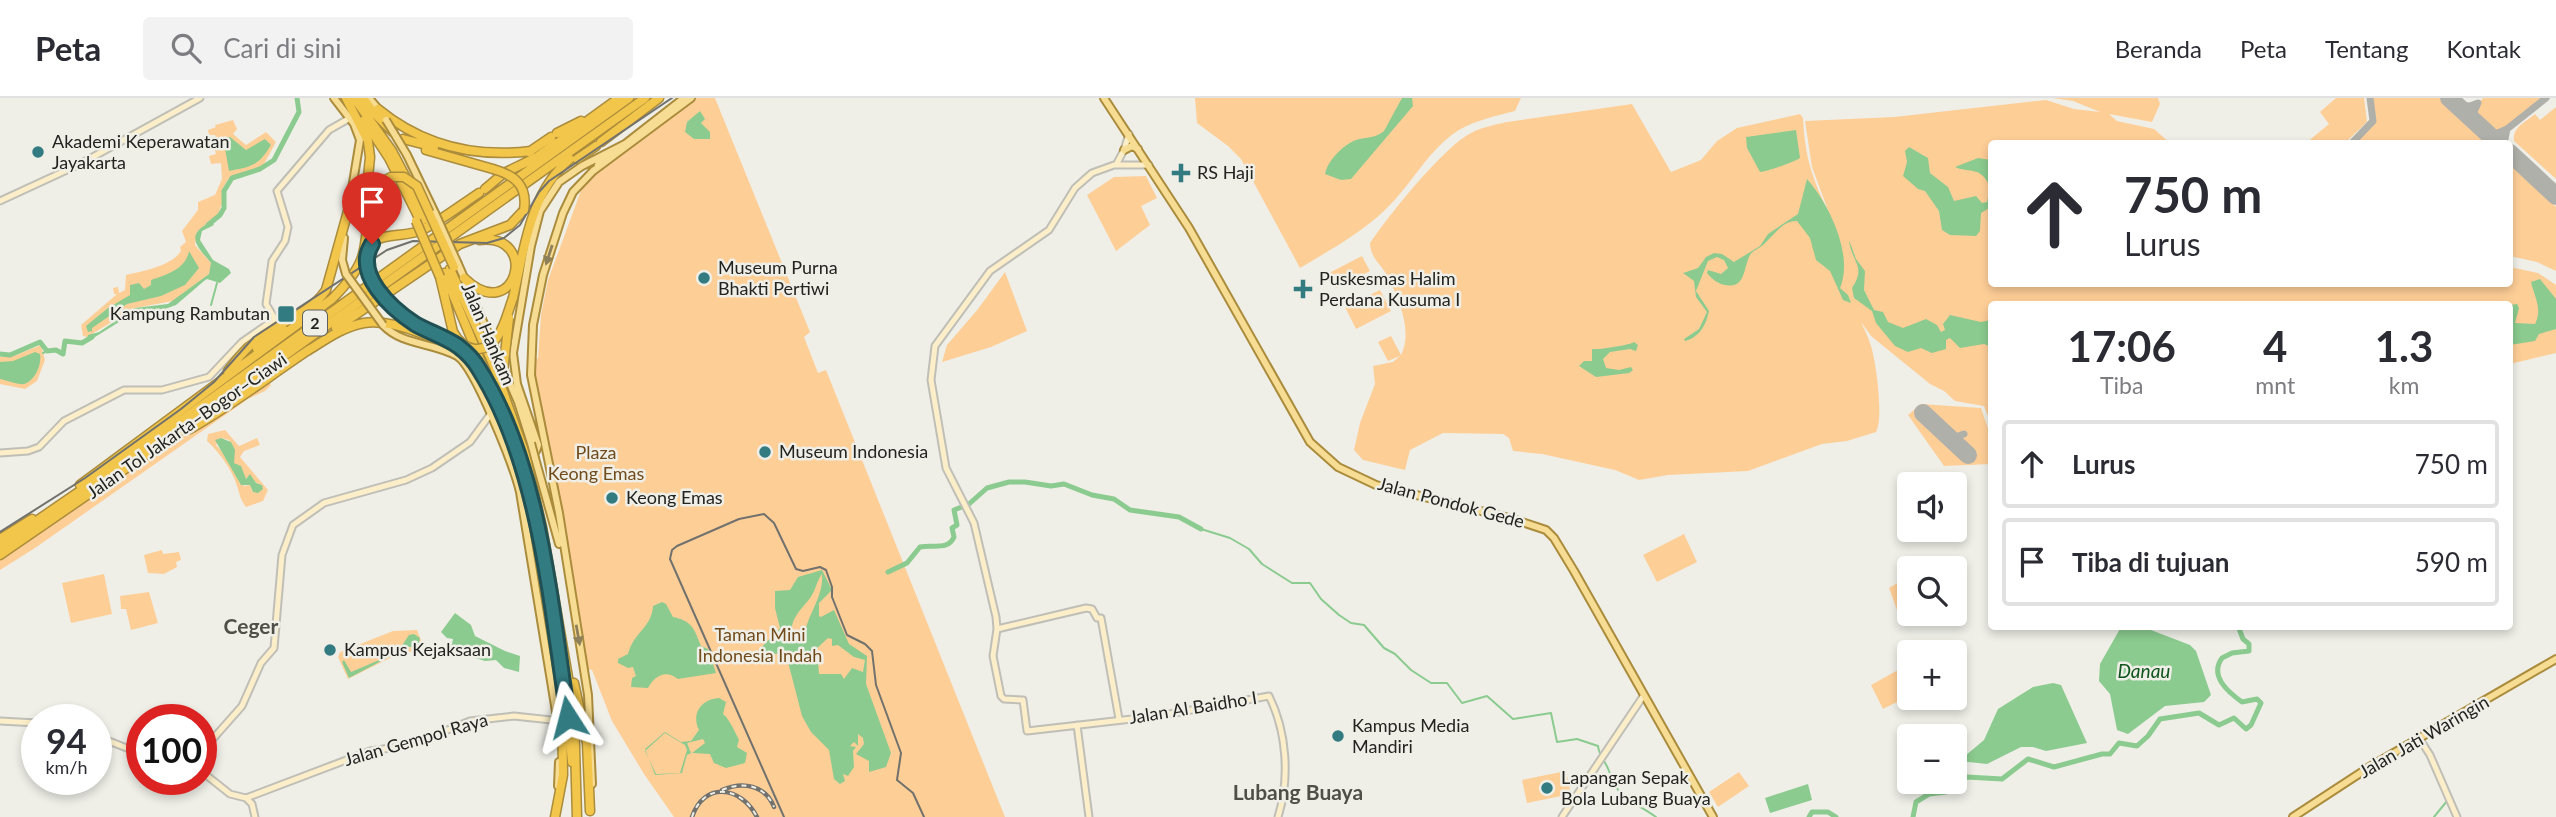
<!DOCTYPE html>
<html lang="id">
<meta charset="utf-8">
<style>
:root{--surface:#fff;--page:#f2f2f3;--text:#2b2b33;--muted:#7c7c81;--line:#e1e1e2}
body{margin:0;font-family:Lato,sans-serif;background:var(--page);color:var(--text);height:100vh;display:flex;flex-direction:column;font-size:26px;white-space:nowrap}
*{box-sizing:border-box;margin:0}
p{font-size:23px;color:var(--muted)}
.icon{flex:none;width:38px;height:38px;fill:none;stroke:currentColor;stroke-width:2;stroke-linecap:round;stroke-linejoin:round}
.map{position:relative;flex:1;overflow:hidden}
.details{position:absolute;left:1988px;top:203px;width:525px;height:329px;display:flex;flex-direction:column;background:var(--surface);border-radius:7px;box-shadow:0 4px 10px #0003}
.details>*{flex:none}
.guide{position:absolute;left:1988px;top:42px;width:525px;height:147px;border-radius:7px;box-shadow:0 4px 10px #0003;background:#fff;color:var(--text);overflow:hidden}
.fabs{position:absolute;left:1897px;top:374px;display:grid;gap:14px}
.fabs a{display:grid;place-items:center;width:70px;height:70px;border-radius:7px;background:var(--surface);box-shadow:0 4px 10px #0003;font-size:35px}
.speed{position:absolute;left:21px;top:606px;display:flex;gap:14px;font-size:35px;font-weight:700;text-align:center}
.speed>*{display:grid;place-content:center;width:91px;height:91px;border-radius:50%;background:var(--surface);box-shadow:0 4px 10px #0003;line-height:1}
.speed small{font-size:18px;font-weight:400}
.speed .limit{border:10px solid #d22;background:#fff;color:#111}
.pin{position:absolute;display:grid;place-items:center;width:60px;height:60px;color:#fff;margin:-72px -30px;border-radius:50% 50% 50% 0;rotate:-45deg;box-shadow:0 0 7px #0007}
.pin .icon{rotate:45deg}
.me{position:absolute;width:77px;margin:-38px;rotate:351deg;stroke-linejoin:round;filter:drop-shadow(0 0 5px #0008)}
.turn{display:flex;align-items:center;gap:24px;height:147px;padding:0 21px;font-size:32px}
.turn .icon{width:91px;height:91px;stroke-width:2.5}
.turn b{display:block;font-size:49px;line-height:60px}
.eta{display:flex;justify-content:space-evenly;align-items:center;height:119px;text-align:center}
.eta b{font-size:42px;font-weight:700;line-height:49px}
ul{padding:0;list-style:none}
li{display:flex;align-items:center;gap:21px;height:88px;margin:0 14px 10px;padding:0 7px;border:4px solid var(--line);border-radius:7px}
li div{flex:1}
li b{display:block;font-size:26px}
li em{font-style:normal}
header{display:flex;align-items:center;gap:42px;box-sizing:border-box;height:98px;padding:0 35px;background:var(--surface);border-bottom:2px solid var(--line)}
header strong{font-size:33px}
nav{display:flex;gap:38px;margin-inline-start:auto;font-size:24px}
.search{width:490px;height:63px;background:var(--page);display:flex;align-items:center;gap:18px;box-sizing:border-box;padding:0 24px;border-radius:7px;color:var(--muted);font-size:26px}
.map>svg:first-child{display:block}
.green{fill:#fece97;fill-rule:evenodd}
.water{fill:#8bcb8f;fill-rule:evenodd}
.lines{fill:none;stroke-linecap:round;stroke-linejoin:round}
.stream{stroke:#8bcb8f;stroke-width:2}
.river{stroke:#8bcb8f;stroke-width:5}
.taxiway{stroke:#b0b0aa;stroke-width:7}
.runway{stroke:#b0b0aa;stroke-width:18}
.highway-tunnel{stroke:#c6c6c0;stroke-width:8;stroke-dasharray:8 4;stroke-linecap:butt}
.secondary-casing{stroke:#bfbfb7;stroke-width:9}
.primary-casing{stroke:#aa8c3c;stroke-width:10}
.highway-casing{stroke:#aa8c3c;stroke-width:11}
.secondary{stroke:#fbeec9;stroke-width:5}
.primary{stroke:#f7dc93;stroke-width:6}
.highway{stroke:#f2c54b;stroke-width:8}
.tram{stroke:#71716d;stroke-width:2}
.rail-casing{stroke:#71716d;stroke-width:4.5}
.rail{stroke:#efefe8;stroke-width:2;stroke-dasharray:5;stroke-linecap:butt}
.primary-bridge-casing{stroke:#aa8c3c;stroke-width:10;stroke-linecap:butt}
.highway-bridge-casing{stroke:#aa8c3c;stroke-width:11;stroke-linecap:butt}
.primary-bridge{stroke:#f7dc93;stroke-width:6}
.highway-bridge{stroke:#f2c54b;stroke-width:8}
.oneway{fill:#8d805a}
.route-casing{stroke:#205054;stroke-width:18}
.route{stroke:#327b81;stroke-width:12}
.poi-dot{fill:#327b81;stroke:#efefe8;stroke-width:2.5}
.labels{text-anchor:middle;stroke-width:5;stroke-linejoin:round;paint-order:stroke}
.shield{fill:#efefe8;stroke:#60605c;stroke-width:2}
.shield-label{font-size:16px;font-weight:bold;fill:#232320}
.poi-label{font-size:18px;fill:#232320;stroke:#efefe8;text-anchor:start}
.street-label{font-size:18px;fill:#232320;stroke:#efefe8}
.park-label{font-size:18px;fill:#724b1a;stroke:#efefe8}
.water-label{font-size:19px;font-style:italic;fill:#10551d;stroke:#efefe8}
.quarter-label{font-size:21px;font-weight:bold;fill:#4f4f48;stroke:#efefe8}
</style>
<header>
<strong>Peta</strong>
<div class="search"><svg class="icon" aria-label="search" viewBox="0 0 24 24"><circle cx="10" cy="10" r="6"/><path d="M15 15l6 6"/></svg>Cari di sini</div>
<nav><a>Beranda</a><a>Peta</a><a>Tentang</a><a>Kontak</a></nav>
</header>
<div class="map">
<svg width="2556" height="719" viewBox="0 0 2556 719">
<rect width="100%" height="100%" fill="#efefe8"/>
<!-- green -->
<path class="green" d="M692,0H715L810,234L804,239L818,275L826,272L1005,719H674L644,676L612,623L592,572L587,571L533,263L538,260L541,217L548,182L583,87Z
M1195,0H1521L1515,13C1496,18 1476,22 1459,32C1428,51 1411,88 1385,112C1360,136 1330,152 1300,170L1241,61L1228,48L1197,25Z
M2053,0H2158L2160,6L2152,24L2109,16L2117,23L2154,31L2170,45L1992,46V186H2510V169L2538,175L2556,187V255L2510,266V206H1992L1991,326L1984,308L1955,303L1944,293L1930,286L1871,238L1861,224C1864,231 1868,238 1870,245C1876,261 1884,320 1876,334L1847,343L1822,346L1748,373L1668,377L1639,382L1615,372L1542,356L1513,353L1509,340L1503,336L1443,335L1410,352L1405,372L1363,362L1354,352L1360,325L1375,286L1373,268L1393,264L1400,258L1388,263L1378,244L1391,238L1401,257C1413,233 1399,202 1388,179C1382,167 1370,160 1370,145C1389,117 1438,56 1466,38C1478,30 1493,27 1507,24L1632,6L1671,74L1701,62L1717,43L1737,30L1800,16L1803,20C1805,59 1812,80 1829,115L1812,69L1805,23L1894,19L2046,2L2074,11L2100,14L2073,3Z
M2336,0H2364L2367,24L2345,45L2337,42L2333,45H2306L2329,26L2320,14Z
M2370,0H2443L2490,45H2351L2373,23Z
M2483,0H2545C2533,10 2504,40 2488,34C2483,32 2479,27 2475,24V9Z
M2556,9V81L2514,43C2512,29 2526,24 2535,16L2540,22Z
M233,22L237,31L233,36L246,47L266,34L276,44L263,68L228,81L222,92V106L218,116L197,134L195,147L212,166L209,176L173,203L135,210L87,239L83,238L81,227L117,196H114L113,190L118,189L119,195L125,192L126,177C144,173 171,168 181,153L180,149L186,144L182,133L198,112V104L215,97L222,81L221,65L211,66L209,58L216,56L214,50L209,51L208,46L216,44L215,37H209L208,32L216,29L215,27Z
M2510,64L2556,109V173L2537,164L2510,158Z
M1146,78L1157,100L1141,108L1150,127L1116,153L1087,97L1114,79Z
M1362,158L1370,173L1336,190L1329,175Z
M1005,174L1027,233L991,249L942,264L947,247L978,211Z
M1380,192L1391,213L1356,231L1345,209Z
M41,247L45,262L37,283L25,291L0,286V259L16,257Z
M267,280L271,287L265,293L248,301L35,450L0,472V457L154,351L203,324Z
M1921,306L1981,310L1991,339V366L1944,368L1908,317Z
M225,332L239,348L257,340L260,347L244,353L240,359L268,392L263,403L246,409C240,401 240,397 237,388C233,373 219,354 207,343L208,336ZM221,340L229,342L234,365L246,381L250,377L256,385L262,387L253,394L250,387L244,388C233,375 229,359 216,347Z
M1684,436L1697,464L1657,484L1643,457Z
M162,452L163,456L179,454L181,462L176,464L177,469L164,476L148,475L144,457Z
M104,476L112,516L71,525L62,485Z
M1909,478V514L1902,516L1897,512L1889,490Z
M149,494L158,525L131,532L126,511H121L120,498Z
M417,532L425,552L400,555L348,581L338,559L340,554L393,533Z
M1909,566V598L1883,611L1871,587Z
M1566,673L1571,696L1527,705L1522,682Z
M1739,674L1749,688L1718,709L1709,694Z"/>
<!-- water -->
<path class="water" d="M1402,0H1412L1413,8L1351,81L1341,82L1325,76C1328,62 1343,47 1356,42C1366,39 1376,40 1384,33Z
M700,13L705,21L701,25L710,34V41H694L685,34L687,24Z
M1796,32L1800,60C1794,64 1768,73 1760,74L1747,50L1746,39Z
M230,39L246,52L265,41L271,47C259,67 252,69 229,73L224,45L226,39Z
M1909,49L1928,60L1930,75L1948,89L1954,103L1976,98L1982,105L1987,104L1990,89C1980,67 1971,76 1955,69L1978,60L1991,62V109L1981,115L1980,133L1976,138L1950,137L1942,132L1939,113L1925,93L1918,91L1903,78L1907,64L1905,53Z
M1807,81C1829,106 1854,157 1840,190L1848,197L1851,205L1843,202L1830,173L1816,162L1810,140L1797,123C1783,122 1773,138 1763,147C1759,151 1753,152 1750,157C1743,170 1746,191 1725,187C1718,186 1712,181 1707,175L1708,172L1721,176L1728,170L1724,162L1717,159L1708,163L1696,193L1709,213C1706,227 1700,239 1685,243L1684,241L1699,231L1707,214L1696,199L1694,183L1683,175L1698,170L1706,159L1714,155L1722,156L1734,164L1760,148L1768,136L1798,116Z
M211,124L214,127L202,133L200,142L213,162L229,171L231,175L220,185L207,181L204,183L176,207L165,211L135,214L87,244L88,237L99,234L135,210L168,206L209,176L211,165C197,148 184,137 211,124Z
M1849,142L1856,161L1865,173L1864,192L1874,212L1883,214L1888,224L1903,230L1926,221L1937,227L1941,234L1945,232L1943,226L1950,217L1981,224L1991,222V249L1984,246L1960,250L1950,240L1946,242V251L1932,255L1921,250L1908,254L1895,248L1876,225L1872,213L1854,200L1852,190C1867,168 1851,164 1849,142Z
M189,153L199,170L185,187L161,198L127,206L92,230V233L88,234L86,228L108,210L130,197V187L139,185L144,191L151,187V182C166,177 186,171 189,153Z
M2540,181L2556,201V231L2539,236L2535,243L2510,247V207L2517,206L2519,210L2515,225L2535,226C2543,211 2534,198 2531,184Z
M1634,244L1638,247L1636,253L1630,251L1610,254L1603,261L1606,270L1619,272L1631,269L1633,272L1629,275L1596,279L1579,268L1584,263H1592V251C1598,252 1631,247 1634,244Z
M35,254L40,256C42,266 35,283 24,286C18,287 6,282 0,281V264L13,263Z
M221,340L231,344L235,352L234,365L241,368L246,381L250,376L256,385L262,387L263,391L258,395L253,394L250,387H241L215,342Z
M822,472L832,492L819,505V518L821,519L834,512L849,546L867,558L866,586L891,655L886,669L869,674V663L856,656L864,646L863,640L858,636V648L854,644L850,648L856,649L853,653L854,669L848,678L843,676L845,683L840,686L834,681L829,652L811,634L802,618L787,560L781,555L763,558L759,552L780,530L775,510V493L790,492L798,479ZM822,476C824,497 809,515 805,534L794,538C786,522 805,509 812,497C816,491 817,482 822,476ZM828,540L832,541V548L838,547L854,559L865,562L863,574L852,570L844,581L841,576H819L818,564L814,553Z
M662,504L666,506L673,519C692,523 694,530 701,548L708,551L716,575L678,581C666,571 654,578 648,590L631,589L632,580L636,578L633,569L628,570L618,565V561L628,556C633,535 652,529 653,508Z
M455,515L471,527L475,538L505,553L520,558L519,574L504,570L496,562L485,563L450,552L446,548L452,546L453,541L447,540L441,534Z
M2121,529H2143L2190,547L2196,553L2211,597L2204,604L2165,608L2128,636L2117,632L2110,596L2099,583L2100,566Z
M414,536L420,540L418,549H408L349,580L342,564L344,562L351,574L384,560L380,550L391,554L389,551C405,550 402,546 409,537Z
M2053,585L2061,587L2087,645L2046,653L2033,649H2021L1987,666L1959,663L1984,642L1998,611L2033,589Z
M719,600L726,604L723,616C729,620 736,636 739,642L737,649L747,655L745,665L726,670L714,665L710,656L692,655L705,645L703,641L687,645L691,655L687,657L682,675L655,677L645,651L665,634L681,644L691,643L699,632C691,616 701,601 719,600ZM665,635L685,647L687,652L680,675L656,676L645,653Z
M1808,686L1812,702L1770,715L1765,700Z"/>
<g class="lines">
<!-- stream -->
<path class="stream" d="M211,207L217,185
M43,255L47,253
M1201,431L1230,440L1249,451L1262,466L1292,485H1310L1321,501L1339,517L1351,525L1364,527L1384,550L1395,556L1411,572L1431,585H1447L1462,605L1487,598L1513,621L1551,615L1557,644L1577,641L1598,648C1599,658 1606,664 1609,673C1621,706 1630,700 1656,719
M2434,719L2447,703"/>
<!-- river -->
<path class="river" d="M208,127L220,117L224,110V93L232,80L260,71L274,62L299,14L297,0
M0,256L10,257L40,244L47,253L56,252L63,256L65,243L82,245L92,239
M888,474L907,465L920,449C933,446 948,453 954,439L952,430L957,427L954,412L969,406L987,390L1009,384H1025L1051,388L1064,386L1092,397L1114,401L1130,412L1179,419L1201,431
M1809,719L1812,714H1828L1836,719
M1913,719L1916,704L1929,696L1946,694L1967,679L2002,681L2028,661L2054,669L2102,656H2110L2119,645L2137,648L2148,638L2160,621L2199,615L2219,627L2234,620L2246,631L2251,627L2261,605L2257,601L2242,604C2228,594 2209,578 2222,560L2232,555L2249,553V546L2243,541L2238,528"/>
<!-- taxiway -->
<path class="taxiway" d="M2456,7L2470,8L2478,5L2473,16L2475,24
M2507,31L2546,0
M2486,34L2498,35L2507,31L2504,46
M2351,46L2373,23L2370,0
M1950,341L1964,336"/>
<!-- runway -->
<path class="runway" d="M2449,0L2499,46
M2510,55L2556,98
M1923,315L1968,357"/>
<!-- highway-tunnel -->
<path class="highway-tunnel" d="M591,45L596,42"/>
<!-- secondary casing -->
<g class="secondary-casing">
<path id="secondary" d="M1116,67L1124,52L1129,36
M1149,67H1114L1092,75L1084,82L1075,90L1049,132L990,173L935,248L931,282L946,370L974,425L996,519L997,531L993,558L1001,598L1004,601L1023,602L1027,633L1158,618L1269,598C1287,634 1290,681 1278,719
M0,103L80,66L200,0
M0,355L28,353L39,349L64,323L124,292H162L209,279L242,244L275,221L266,206L272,163L285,143L288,129L277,93L329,32L350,20
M997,531L1086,510L1092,511L1097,520H1101L1119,621
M0,623L37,625
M1077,627L1089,719
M96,638L142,656
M2419,640L2430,657L2457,719
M201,659L211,643L242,608L261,565L274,550L282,457L293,427L324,405L406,382L432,370L470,344L492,314
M201,673L230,696L246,700L370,653L410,647L470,623L514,618L551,622L558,628
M246,700L252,706L255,719
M1562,719L1644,597"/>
</g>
<!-- primary casing -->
<g class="primary-casing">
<path id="primary" d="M334,0L354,26L360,42L348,115
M369,0L379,12
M1104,0L1189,130L1310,344L1338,369L1376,387L1513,421L1546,432L1554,440L1574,473L1713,719
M1124,52L1132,48L1138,51
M407,57L435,115
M597,70L599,64L613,55
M344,140L342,162L346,176
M458,166L518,304L531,345
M383,227C403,248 433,244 457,258C475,269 514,369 520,394L559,632
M521,359L536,353L538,347L517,286L513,255L531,148L540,113L559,84L582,68L625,46L684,0
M535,360L559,446
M592,686L588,597L559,415L531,277L533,227L543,177L563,115L573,94L593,73L691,0
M558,688L559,664
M2293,719L2371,668L2556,561"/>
</g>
<!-- highway casing -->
<g class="highway-casing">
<path id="highway" d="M346,0L368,43L370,59L364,121
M354,0L392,53L428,122
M363,0L374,15L393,34
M378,11C422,47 474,60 531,53
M364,22L389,60L421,124
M557,35L581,23
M403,41L434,49
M561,42L619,0
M601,44L659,0
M426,52L493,71
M529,54L551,39
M577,61L596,48
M485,91L504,75L537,59L556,45
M450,171L490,259
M367,172C360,126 400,144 424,131C443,121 461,107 479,95
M444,175L481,264
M440,179L453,234
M464,180C516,230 541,134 479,142
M513,200C524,152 530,94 570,61
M394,209L418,228L441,239
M336,230L460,146L510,127L524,112
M257,251L283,231
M495,271L523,350
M228,273C239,258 251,244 267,234C288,221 312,213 326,192L348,113
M487,277L517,352
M190,331C231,308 268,279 307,253C325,242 342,229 364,225C396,220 448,245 473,263
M527,364L542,429L574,614L577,719
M521,366L536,425
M80,387L332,201C343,190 355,177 361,162C372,136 360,92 391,79
M0,441L32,421
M0,448L144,349L629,0
M0,457L154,351L645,0
M557,545L568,619L572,664
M574,585L587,645L590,713
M555,719L563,677L562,607"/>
</g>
<!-- secondary -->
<use href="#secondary" class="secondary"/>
<!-- primary -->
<use href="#primary" class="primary"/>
<!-- highway -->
<use href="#highway" class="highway"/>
<!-- tram -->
<path class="tram" d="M0,434L85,380L181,311L214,284L254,239L387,152L413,143L487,145L504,140L520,127L539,94L549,83L672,0
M784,719L670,461L672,452L677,448L739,421L764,416L774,425L796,471L803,473L820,469L826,472L832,489V499L847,537L865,546L872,553L876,587L901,655L897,682L913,695L924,719"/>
<!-- rail casing -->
<g class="rail-casing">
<path id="rail" d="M722,692C743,683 765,687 774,709
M692,719C704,683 741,688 757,719"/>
</g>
<!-- rail -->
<use href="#rail" class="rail"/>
<!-- primary-bridge casing -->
<g class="primary-bridge-casing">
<path id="primary-bridge" d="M386,22L407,57
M435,115L458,166
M346,176L383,227
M531,345L535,360"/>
</g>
<!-- highway-bridge casing -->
<g class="highway-bridge-casing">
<path id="highway-bridge" d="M493,71C514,77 528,87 524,112
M391,79H404L417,88L454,169
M416,123L440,179
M367,172L394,209
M453,234C458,243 464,250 475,251C500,253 506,218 513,200
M490,259L495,271
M473,263L481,274
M481,264L487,277
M503,274L509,220
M523,350L527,364
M517,352L521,366"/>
</g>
<!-- primary-bridge -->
<use href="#primary-bridge" class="primary-bridge"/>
<!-- highway-bridge -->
<use href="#highway-bridge" class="highway-bridge"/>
</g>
<!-- one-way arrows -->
<defs><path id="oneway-solid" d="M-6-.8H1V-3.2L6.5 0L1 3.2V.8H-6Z" transform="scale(1.75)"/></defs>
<g class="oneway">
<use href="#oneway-solid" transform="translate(549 157) rotate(108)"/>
<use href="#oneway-solid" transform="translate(578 537) rotate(80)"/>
</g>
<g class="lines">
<!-- route casing -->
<g class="route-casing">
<path id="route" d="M372,146C353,176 392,211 415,226C429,234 445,239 458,248C466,254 474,262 479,271C540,367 551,509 568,619"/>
</g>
<!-- route -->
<use href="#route" class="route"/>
</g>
<!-- markers -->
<g class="poi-dot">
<circle cx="38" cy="54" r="7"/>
<path d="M1177.5 64.5h7v7h7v7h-7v7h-7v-7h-7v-7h7z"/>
<circle cx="704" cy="180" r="7"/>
<path d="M1299.5 180.5h7v7h7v7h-7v7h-7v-7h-7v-7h7z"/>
<rect x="277" y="207" width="18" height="18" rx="3.5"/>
<circle cx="765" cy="354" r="7"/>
<circle cx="612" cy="400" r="7"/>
<circle cx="330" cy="552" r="7"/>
<circle cx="1338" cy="638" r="7"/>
<circle cx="1547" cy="690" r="7"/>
</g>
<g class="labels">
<!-- shield labels -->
<rect class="shield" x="303" y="212.5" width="24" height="25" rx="5"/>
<g class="shield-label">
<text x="315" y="231">2</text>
</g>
<!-- poi labels -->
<g class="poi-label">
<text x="52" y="50">Akademi Keperawatan<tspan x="52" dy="21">Jayakarta</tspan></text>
<text x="1197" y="81">RS Haji</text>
<text x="718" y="176">Museum Purna<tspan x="718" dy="21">Bhakti Pertiwi</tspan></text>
<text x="1319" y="187">Puskesmas Halim<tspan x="1319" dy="21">Perdana Kusuma I</tspan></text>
<text x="270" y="222" text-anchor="end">Kampung Rambutan</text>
<text x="779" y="360">Museum Indonesia</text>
<text x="626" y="406">Keong Emas</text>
<text x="344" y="558">Kampus Kejaksaan</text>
<text x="1352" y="634">Kampus Media<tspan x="1352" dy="21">Mandiri</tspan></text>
<text x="1561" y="686">Lapangan Sepak<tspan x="1561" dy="21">Bola Lubang Buaya</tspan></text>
</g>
<!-- street labels -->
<g class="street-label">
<text transform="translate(488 236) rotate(67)" y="6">Jalan Hankam</text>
<text transform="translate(187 328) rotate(-35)" y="6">Jalan Tol Jakarta–Bogor–Ciawi</text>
<text transform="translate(1451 405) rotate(15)" y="6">Jalan Pondok Gede</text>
<text transform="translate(1193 610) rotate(-9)" y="6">Jalan Al Baidho I</text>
<text transform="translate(2424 639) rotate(-30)" y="6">Jalan Jati Waringin</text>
<text transform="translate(416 642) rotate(-16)" y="6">Jalan Gempol Raya</text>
</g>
<!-- park labels -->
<g class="park-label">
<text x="596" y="361">Plaza<tspan x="596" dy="21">Keong Emas</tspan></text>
<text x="760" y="543">Taman Mini<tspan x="760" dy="21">Indonesia Indah</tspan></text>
</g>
<!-- water labels -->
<g class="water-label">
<text x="2144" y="580">Danau</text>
</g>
<!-- quarter labels -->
<g class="quarter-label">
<text x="251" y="536">Ceger</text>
<text x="1298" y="702">Lubang Buaya</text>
</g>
</g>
</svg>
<div class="fabs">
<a><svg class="icon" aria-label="sound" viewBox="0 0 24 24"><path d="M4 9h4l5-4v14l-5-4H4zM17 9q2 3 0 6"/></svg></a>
<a><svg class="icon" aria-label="search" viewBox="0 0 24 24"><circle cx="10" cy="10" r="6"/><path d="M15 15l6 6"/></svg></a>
<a>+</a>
<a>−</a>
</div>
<div class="speed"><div>94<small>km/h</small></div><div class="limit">100</div></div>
<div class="pin" style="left:372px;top:146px;background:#d93025"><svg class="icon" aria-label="arrive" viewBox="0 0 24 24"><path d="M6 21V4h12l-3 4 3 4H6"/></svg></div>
<svg class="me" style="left:568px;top:619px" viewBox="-20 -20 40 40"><path d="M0-17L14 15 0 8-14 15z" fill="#327b81" stroke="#fff" stroke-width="4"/></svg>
<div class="guide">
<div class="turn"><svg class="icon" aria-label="ahead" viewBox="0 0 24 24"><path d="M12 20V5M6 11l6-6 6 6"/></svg><div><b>750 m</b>Lurus</div></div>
</div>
<section class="details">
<div class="eta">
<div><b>17:06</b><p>Tiba</p></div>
<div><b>4</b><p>mnt</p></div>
<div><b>1.3</b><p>km</p></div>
</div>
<ul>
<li><svg class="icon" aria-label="ahead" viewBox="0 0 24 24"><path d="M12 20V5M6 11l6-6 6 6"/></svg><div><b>Lurus</b></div><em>750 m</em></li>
<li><svg class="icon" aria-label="arrive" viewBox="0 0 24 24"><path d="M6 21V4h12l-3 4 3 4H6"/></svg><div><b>Tiba di tujuan</b></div><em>590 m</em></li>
</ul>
</section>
</div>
